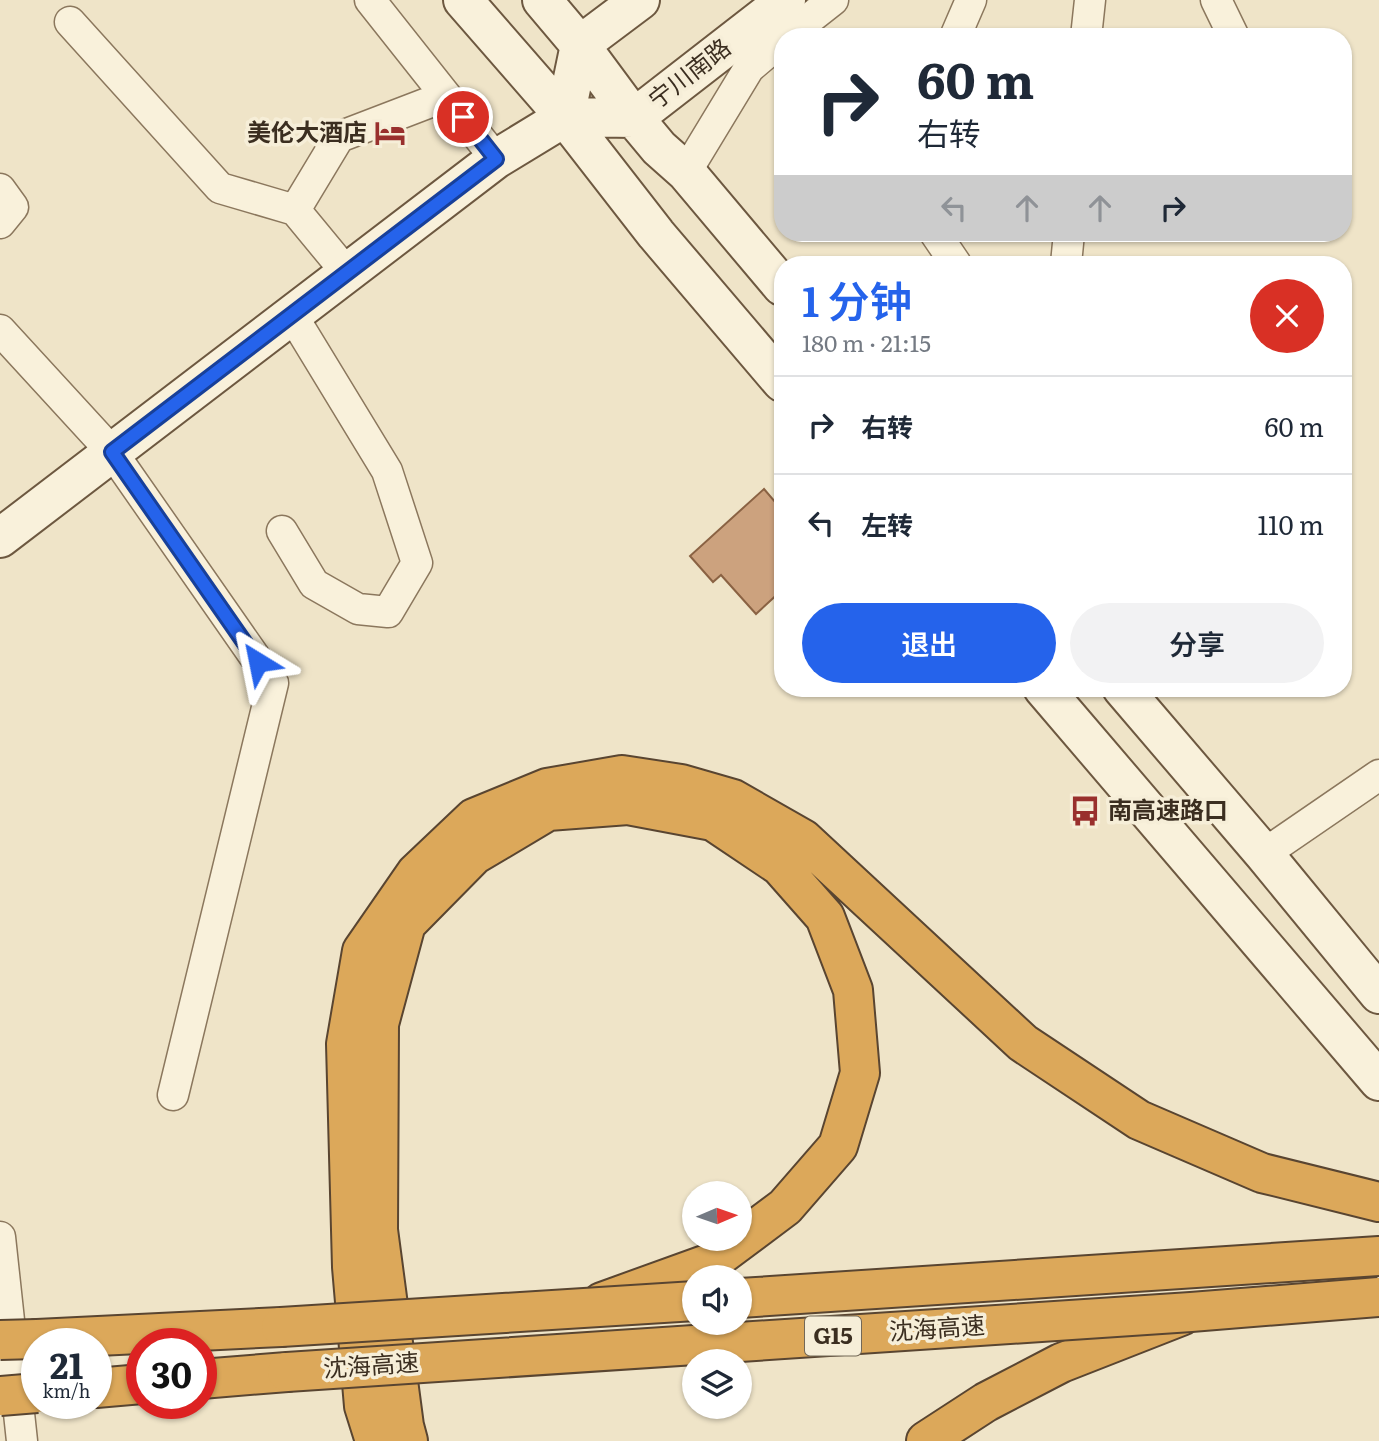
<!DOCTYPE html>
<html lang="zh">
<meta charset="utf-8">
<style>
:root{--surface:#fff;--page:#f2f2f3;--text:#1f2937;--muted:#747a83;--line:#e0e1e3;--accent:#2563eb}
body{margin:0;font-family:Literata,"Noto Sans SC",serif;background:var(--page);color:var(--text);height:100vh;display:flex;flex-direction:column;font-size:26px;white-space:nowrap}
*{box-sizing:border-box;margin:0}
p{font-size:23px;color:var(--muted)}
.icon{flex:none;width:38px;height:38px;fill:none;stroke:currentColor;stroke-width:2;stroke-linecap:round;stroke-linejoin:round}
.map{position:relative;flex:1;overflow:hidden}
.sheet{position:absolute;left:774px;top:256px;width:578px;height:441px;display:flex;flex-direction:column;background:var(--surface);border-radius:28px;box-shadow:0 2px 5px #0004}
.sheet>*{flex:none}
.top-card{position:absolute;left:774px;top:28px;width:578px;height:214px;border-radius:28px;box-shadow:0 2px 5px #0004;background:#fff;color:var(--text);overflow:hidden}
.needle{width:46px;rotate:88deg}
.buttons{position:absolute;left:682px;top:1181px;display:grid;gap:14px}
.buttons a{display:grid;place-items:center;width:70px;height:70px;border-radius:50%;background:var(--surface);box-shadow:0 2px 5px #0004;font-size:35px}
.speed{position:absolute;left:21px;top:1328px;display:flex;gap:14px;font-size:35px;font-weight:700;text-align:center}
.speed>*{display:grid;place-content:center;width:91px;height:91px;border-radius:50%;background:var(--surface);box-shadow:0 2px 5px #0004;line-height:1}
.speed small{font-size:18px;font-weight:400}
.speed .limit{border:10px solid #d22;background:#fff;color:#111}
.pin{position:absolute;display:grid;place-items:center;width:60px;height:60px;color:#fff;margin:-30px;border:4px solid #fff;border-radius:50%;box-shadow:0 2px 7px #0007}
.me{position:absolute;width:77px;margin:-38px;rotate:325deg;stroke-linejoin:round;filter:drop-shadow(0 0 5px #0008)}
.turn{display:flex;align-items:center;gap:24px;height:147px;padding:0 28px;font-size:32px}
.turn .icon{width:91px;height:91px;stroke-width:2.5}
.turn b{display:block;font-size:49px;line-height:60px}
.lanes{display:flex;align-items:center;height:66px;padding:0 28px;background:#0003;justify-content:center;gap:35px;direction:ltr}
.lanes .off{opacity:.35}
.round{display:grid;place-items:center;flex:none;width:74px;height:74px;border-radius:37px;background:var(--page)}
.headline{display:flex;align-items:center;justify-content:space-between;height:119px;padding:0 28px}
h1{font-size:42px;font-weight:600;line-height:52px;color:var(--accent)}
.button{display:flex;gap:14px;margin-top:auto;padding:14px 28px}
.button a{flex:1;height:80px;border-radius:42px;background:var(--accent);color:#fff;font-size:28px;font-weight:600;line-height:80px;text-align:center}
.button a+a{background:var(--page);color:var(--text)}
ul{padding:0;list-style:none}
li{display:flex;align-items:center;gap:21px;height:98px;padding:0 28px;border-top:2px solid var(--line)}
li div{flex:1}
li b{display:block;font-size:26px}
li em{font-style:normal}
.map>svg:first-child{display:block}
.building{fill:#cca27e;stroke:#8a6243;stroke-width:2}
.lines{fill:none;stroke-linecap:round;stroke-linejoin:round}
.street-casing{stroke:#8b775d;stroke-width:33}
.secondary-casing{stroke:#6d5840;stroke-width:42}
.highway-casing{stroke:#594531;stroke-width:42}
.street{stroke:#f9f1db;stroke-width:30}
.secondary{stroke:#f9f1db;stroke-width:38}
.highway{stroke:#dca85a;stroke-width:38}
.highway-bridge-casing{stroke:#594531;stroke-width:42;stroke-linecap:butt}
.highway-bridge{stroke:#dca85a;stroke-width:38}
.route-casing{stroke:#184099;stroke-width:18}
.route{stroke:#2563eb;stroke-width:12}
.labels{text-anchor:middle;stroke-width:7;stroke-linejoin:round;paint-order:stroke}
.shield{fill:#f6eed8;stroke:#736857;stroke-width:2}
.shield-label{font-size:23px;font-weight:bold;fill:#3b2e20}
.street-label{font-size:24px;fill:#3b2e20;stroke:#f6eed8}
.poi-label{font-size:24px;font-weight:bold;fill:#3b2e20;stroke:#f6eed8;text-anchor:end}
</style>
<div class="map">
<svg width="1379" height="1441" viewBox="0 0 1379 1441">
<rect width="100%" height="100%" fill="#efe4c8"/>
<!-- building -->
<path class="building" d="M764,489L782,510V590L756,614L721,575L713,582L690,556Z"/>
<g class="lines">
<!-- street casing -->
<g class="street-casing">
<path id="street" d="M370,0L496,159
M1216,0L1234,37
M70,22L220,188L295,210
M786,37L833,0
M955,37L971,0
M1086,37L1090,0
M686,172L749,68L782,40
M0,189L13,207L0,223
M935,233L956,264
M1066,264L1069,233
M347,273L295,210L339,137L446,96
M0,330L112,452L273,683L173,1095
M282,531L314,584L358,609L388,612L417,563L387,471L292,315
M1264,854L1379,775
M0,1237L22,1441"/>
</g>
<!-- secondary casing -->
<g class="secondary-casing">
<path id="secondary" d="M463,0L565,117L656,234L782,382
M542,0L580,45L634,118L659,148L686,172L782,286
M565,117L634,118L786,0
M565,117L580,45L640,0
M0,538L496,159L565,117
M1043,688L1379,1081
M1122,688L1264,854L1379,994"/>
</g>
<!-- highway casing -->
<g class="highway-casing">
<path id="highway" d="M740,1298L1379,1256
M37,1339L281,1327
M201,1379L287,1372
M96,1388L142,1384
M375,1441L364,1406L352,1267L346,1044L362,951L416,873L474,818L547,788L622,775L681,784L733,799L803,839L1023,1043L1139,1120L1262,1173L1379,1202
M408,1441L404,1426L378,1230L379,1024L406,924L474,855L548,811L628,805L713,821L780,866L825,917L853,990L860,1073L838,1146L785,1207L710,1263L602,1302
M926,1441L986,1402L1061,1363L1181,1316"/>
</g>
<!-- street -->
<use href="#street" class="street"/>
<!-- secondary -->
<use href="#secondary" class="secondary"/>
<!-- highway -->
<use href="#highway" class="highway"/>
<!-- highway-bridge casing -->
<g class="highway-bridge-casing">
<path id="highway-bridge" d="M281,1327L695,1301
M0,1340L37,1339
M287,1372L1191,1312L1379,1297
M0,1396L37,1393"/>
</g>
<!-- highway-bridge -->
<use href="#highway-bridge" class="highway-bridge"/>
</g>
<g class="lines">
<!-- route casing -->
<g class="route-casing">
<path id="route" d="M258,662L112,452L496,159L463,117"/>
</g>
<!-- route -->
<use href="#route" class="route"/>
</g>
<!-- icons -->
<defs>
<g id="hotel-bare" transform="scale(2.415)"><path d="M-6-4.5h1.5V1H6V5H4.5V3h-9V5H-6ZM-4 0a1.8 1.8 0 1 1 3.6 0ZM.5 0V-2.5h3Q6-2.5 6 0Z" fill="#99302d" stroke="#f6eed8" stroke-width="2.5" paint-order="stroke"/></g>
<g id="bus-bare" transform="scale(2.415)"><path d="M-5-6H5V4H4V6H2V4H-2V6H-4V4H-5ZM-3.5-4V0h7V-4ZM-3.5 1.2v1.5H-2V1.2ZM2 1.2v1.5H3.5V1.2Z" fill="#99302d" stroke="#f6eed8" stroke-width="2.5" paint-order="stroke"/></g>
</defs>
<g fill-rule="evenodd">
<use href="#hotel-bare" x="390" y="133"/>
<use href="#bus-bare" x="1085" y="811"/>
</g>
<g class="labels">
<!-- shield labels -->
<rect class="shield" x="805" y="1316.5" width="56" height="39" rx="5"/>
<g class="shield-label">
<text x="833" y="1344">G15</text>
</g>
<!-- street labels -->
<g class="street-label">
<text transform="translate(690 74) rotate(-38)" y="8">宁川南路</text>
<text transform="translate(937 1329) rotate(-4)" y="8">沈海高速</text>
<text transform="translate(371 1366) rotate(-4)" y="8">沈海高速</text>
</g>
<!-- poi labels -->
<g class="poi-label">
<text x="367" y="141">美伦大酒店</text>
<text x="1108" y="819" text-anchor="start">南高速路口</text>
</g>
</g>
</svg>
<div class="buttons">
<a><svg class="needle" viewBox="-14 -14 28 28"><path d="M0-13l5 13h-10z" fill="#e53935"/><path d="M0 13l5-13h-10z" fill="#747a83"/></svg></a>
<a><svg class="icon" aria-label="sound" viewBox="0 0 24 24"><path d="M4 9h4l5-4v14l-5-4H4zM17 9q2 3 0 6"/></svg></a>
<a><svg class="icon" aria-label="layers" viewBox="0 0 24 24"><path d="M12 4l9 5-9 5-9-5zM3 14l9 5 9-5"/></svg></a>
</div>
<div class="speed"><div>21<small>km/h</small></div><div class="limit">30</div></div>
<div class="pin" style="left:463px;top:117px;background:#d93025"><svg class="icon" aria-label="arrive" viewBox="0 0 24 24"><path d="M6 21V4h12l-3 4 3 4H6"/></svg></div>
<svg class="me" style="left:258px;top:662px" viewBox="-20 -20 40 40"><path d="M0-17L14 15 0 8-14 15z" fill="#2563eb" stroke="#fff" stroke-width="4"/></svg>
<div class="top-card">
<div class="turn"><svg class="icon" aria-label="right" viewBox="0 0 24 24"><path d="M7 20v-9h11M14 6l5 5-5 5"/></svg><div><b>60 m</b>右转</div></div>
<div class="lanes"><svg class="icon off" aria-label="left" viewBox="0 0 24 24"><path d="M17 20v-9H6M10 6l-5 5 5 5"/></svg><svg class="icon off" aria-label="ahead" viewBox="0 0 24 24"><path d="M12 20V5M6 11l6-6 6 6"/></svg><svg class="icon off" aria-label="ahead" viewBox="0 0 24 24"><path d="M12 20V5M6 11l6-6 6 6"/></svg><svg class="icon" aria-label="right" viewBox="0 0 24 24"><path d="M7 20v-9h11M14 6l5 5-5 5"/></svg></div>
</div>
<section class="sheet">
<div class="headline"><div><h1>1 分钟</h1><p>180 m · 21:15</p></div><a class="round" style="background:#d93025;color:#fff"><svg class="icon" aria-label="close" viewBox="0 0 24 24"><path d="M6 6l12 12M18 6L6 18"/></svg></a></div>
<ul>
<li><svg class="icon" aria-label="right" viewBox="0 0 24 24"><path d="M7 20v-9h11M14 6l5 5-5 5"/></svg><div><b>右转</b></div><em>60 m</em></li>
<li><svg class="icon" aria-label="left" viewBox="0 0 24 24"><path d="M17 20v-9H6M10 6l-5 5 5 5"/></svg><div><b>左转</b></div><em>110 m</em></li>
</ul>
<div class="button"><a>退出</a><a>分享</a></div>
</section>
</div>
